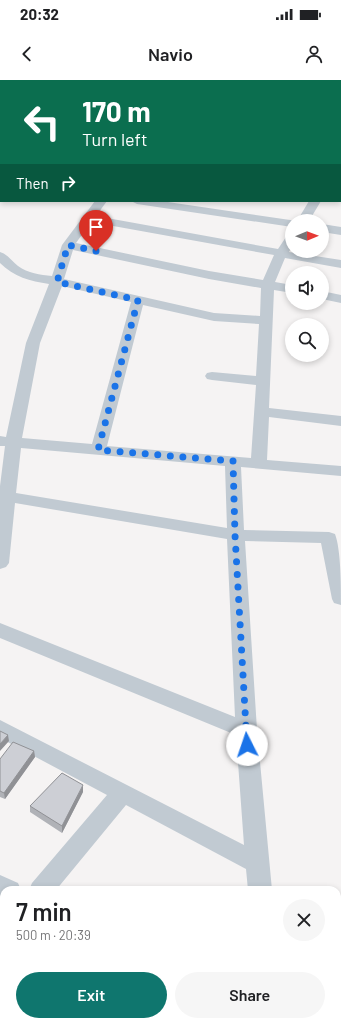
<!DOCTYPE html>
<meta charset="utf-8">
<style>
:root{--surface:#fff;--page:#f6f6f6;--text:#202124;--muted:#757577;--accent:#0f766e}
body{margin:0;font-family:Barlow,sans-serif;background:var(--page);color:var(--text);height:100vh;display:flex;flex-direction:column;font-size:15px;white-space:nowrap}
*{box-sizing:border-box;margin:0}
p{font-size:13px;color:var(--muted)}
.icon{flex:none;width:22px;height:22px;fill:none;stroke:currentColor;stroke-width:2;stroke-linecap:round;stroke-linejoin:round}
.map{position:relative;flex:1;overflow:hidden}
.details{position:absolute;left:0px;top:806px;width:341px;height:140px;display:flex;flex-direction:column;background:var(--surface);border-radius:12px 12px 0 0;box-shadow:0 2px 6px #0003}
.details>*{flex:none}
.banner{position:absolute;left:0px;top:0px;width:341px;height:122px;box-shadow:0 2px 6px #0003;background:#0b6e4f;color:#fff;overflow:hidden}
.needle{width:26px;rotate:89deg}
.buttons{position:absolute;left:285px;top:134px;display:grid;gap:8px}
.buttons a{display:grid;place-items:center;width:44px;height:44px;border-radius:50%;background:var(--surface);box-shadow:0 2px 6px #0003;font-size:20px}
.pin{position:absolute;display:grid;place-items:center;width:34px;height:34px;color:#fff;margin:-41px -17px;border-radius:50% 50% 50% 0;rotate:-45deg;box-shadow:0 0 4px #0007}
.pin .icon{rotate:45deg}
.me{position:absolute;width:44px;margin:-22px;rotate:356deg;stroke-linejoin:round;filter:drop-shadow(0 0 3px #0008)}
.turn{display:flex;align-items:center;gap:14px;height:84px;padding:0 16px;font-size:18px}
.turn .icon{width:52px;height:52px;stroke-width:2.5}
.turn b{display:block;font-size:28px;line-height:34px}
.then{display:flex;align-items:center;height:38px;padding:0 16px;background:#0003;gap:8px;font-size:15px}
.round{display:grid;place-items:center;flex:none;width:42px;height:42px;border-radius:21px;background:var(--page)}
.summary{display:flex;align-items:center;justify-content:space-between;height:68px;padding:0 16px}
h1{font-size:24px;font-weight:600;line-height:30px}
.cta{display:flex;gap:8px;margin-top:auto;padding:8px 16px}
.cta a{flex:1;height:46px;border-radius:24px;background:var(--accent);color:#fff;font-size:16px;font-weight:600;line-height:46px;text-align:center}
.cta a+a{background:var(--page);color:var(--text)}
.status{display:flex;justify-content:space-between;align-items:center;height:28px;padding:0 20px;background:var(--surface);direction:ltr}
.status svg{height:11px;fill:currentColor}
header{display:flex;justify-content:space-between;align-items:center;height:52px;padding:0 16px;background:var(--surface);font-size:18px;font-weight:600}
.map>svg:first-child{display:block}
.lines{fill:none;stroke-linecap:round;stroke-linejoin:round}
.minor{fill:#c1cad2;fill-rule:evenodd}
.wall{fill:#b0b2b7}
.shaded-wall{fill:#909195}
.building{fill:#cdcfd5;stroke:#909195}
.route{stroke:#1a73e8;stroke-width:7;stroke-dasharray:0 12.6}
</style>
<div class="status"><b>20:32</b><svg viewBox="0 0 49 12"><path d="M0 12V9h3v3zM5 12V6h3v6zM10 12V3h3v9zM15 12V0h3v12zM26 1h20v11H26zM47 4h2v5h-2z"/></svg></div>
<header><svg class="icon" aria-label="back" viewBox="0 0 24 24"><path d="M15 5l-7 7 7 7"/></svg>Navio<svg class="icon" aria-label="person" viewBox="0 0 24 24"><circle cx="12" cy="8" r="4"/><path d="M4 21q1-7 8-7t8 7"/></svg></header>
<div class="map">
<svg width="341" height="946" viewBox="0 0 341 946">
<rect width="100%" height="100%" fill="#f5f3f3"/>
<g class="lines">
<!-- minor -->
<path class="minor" d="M180,0H190V1H180Z
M276,0H286V1H276Z
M340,26H341L340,36Z
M340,55H341V61H340Z
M0,65H1L0,72Z
M340,79H341V85H340Z
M0,100H1V106H0Z
M340,115H341V122L337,121H340Z
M95,121H107L96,136L278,169L288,154L292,153V166L289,172L341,180V188L285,178L275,202L292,205V213L274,210L269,328L341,336V346L269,337L267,380L341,386V396L241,387L244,450L329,452L335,454C341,470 341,506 341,525L334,523L332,519L321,463L245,461L257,650L272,810H248L246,789L126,725L56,810H29L32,803L107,715L0,658V640L244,765L236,655L0,558V543L235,637L227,459L15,423L9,483L6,487L0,489V406L5,366H0V356L6,357L26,263L49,204C30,201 14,197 0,183V172C7,174 12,181 18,186C28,193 40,195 52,196L62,165ZM91,142L274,175L263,200L209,191L76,163ZM73,170L209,199L261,208L260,236L214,233L64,199ZM62,206L131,222L92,364L22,358L40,263ZM143,225L214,241L259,244L256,296L212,292L207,293L205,296L207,299L212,300L256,305L251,378L107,366ZM21,368L225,386L227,448L16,413Z
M131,121H161L297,141H292V147L137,124Z
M309,121H321L309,141H297Z
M322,144L341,147V155L322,152Z
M322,211L341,215V223L322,219Z
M0,795L18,803L21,810H4V819L0,817Z
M337,831H341V853H337Z
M4,844V870L0,871V845Z
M235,942H285V946H236Z"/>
</g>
<!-- wall -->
<path class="wall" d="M82,0H105V1H82Z
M152,0H176V1H152Z
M34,671L35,677L5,719L0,717V679Z
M83,712L62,753L30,732V726Z"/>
<!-- shaded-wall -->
<path class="shaded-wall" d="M1,38V48L0,50V39Z
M1,82V93L0,94V83Z
M8,655L9,661L0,671V664Z
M34,671L35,677L5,719L4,713Z
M83,705V712L62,753V746Z"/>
<!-- building -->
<path class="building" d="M124,0H144V1H123Z
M0,32H1V38L0,39Z
M0,73H1V82L0,83Z
M340,91H341V99H340Z
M0,651L8,655L0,664Z
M13,662L34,671L4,713L0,711V679Z
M62,693L83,705L62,746L30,726Z
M94,942H118L127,946H92Z"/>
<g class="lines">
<!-- route -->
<path class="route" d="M96,171L68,165L57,202L138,220L98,370L233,381L235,455L247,665"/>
</g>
</svg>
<div class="buttons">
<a><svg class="needle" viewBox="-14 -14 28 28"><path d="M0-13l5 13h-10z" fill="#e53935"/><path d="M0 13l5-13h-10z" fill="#757577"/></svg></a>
<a><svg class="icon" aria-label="sound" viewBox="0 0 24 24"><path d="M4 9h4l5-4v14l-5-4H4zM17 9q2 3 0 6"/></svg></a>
<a><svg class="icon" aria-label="search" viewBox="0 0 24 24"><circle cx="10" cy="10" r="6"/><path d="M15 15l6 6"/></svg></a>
</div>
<div class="pin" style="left:96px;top:171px;background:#d93025"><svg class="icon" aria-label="arrive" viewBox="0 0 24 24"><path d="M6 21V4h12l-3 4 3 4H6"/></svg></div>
<svg class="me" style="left:247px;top:665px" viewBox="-20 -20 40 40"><circle r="19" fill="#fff"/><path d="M0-13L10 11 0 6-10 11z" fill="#1a73e8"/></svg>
<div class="banner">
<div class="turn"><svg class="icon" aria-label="left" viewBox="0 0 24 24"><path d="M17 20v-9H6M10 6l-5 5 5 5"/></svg><div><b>170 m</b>Turn left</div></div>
<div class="then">Then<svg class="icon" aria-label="right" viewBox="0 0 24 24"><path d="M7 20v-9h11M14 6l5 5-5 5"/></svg></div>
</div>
<section class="details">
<div class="summary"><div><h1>7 min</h1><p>500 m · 20:39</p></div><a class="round"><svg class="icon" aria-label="close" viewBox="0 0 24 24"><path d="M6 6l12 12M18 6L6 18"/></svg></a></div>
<div class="cta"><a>Exit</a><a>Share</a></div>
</section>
</div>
